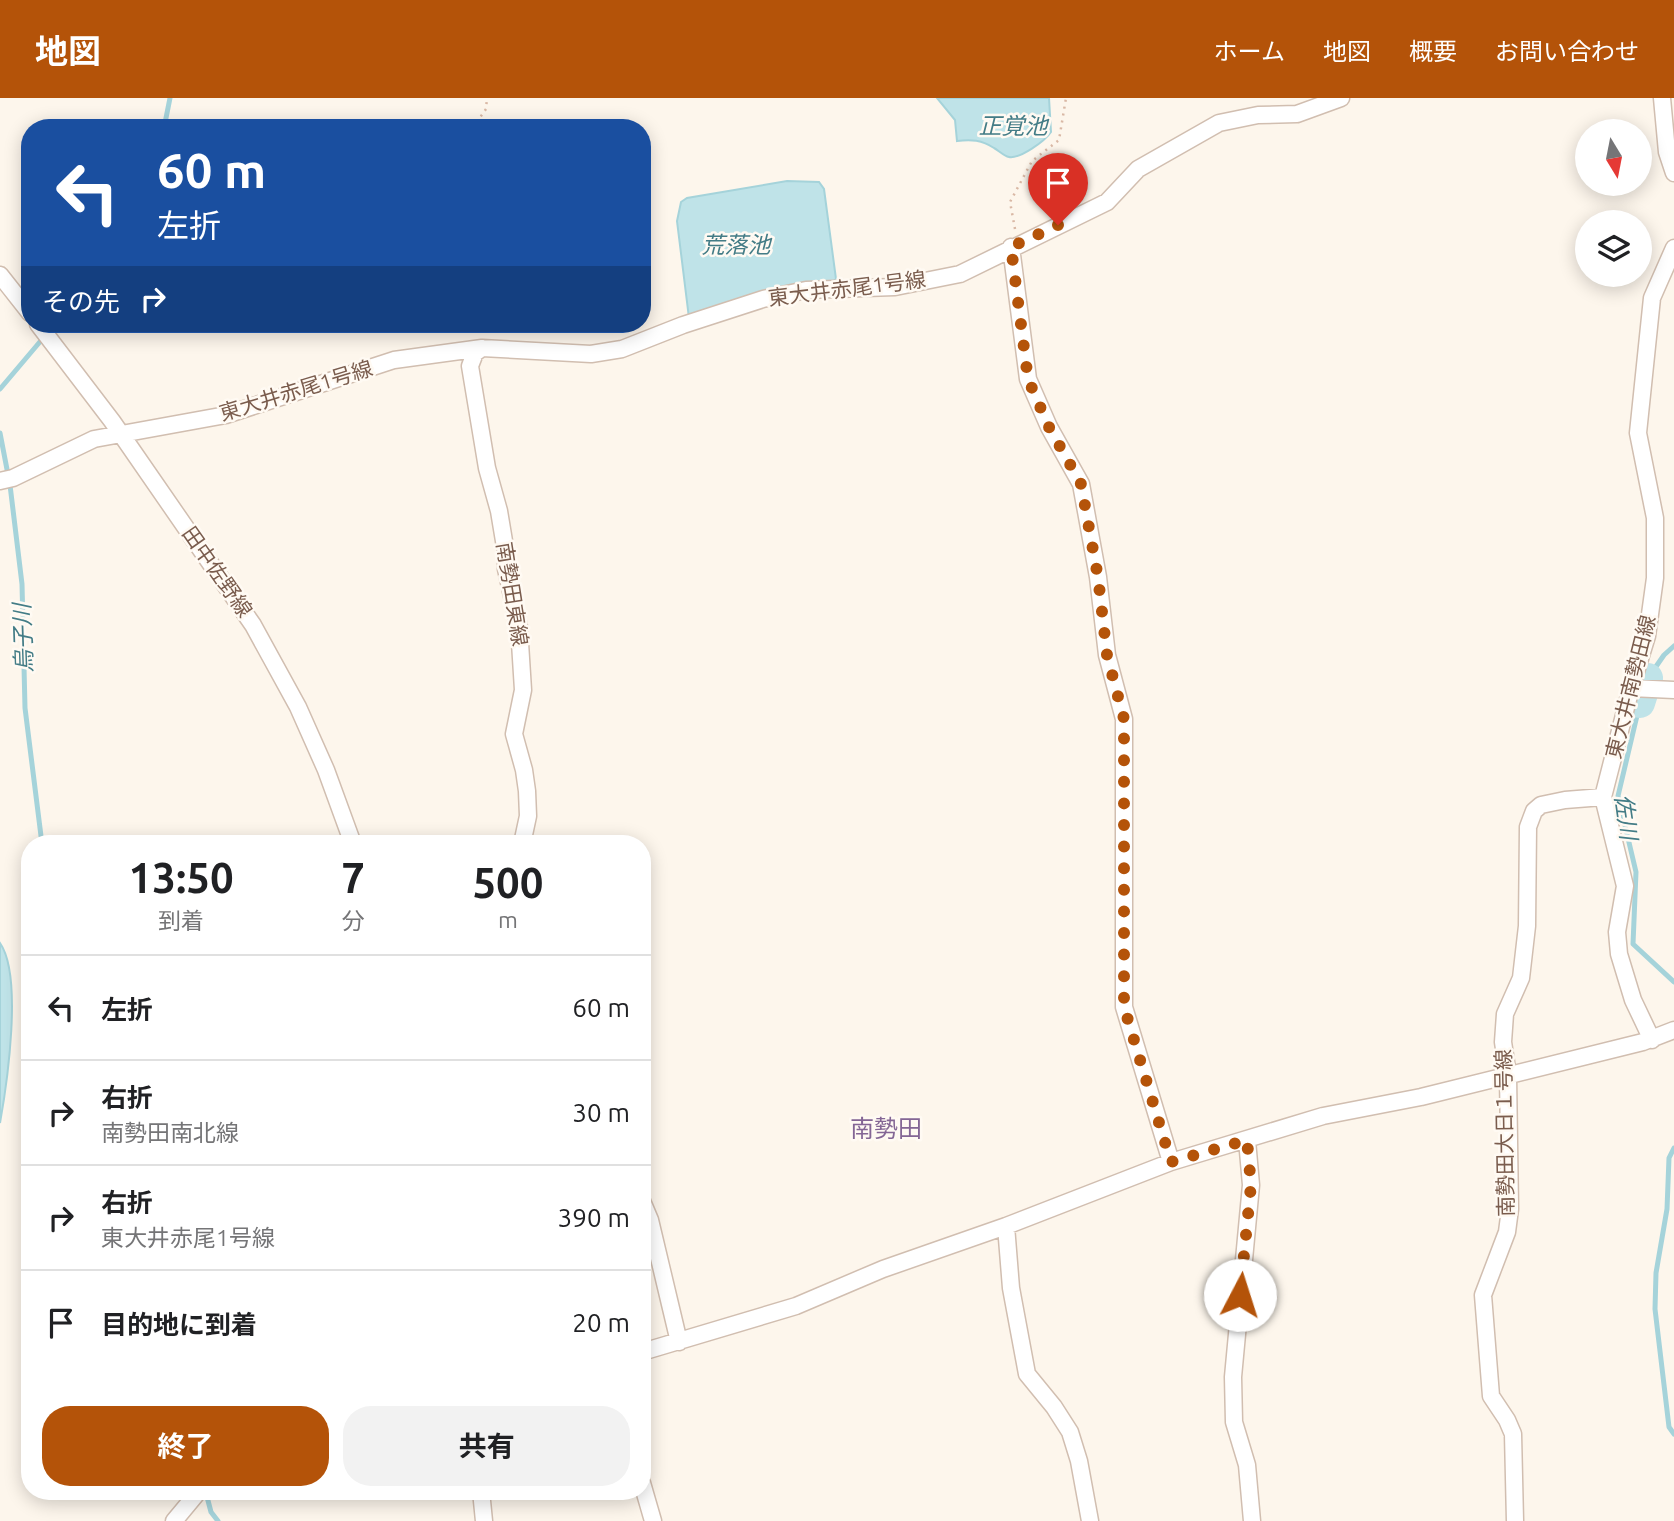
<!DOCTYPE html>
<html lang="ja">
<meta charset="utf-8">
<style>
:root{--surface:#fff;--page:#f2f2f2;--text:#202124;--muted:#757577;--line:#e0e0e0;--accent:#b45309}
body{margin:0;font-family:Ubuntu,"Noto Sans JP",sans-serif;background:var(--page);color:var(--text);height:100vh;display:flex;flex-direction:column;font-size:26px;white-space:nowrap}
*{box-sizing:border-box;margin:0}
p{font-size:23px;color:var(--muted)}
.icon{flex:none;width:38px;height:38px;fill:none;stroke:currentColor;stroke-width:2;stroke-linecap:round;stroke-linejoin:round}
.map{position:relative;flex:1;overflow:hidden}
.side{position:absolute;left:21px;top:737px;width:630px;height:665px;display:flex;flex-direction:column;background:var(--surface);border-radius:28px;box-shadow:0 4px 18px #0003}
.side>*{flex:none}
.top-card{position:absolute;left:21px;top:21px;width:630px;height:214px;border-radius:28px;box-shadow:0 4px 18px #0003;background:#1a4fa0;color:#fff;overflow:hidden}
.needle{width:46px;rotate:170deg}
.tools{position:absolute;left:1575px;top:21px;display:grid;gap:14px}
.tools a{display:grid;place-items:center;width:77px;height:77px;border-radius:50%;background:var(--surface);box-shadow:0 4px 18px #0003;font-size:35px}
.pin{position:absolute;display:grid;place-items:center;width:60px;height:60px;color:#fff;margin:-72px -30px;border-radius:50% 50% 50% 0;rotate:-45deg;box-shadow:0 0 7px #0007}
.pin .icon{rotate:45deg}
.me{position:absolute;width:77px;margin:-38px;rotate:5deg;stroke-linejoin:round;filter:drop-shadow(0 0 5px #0008)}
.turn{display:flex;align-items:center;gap:24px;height:147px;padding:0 21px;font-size:32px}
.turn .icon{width:91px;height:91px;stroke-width:2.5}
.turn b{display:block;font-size:49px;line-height:60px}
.then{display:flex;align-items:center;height:66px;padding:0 21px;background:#0003;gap:14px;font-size:26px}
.eta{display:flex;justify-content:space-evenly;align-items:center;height:119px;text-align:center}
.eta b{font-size:42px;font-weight:700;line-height:49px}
.action{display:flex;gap:14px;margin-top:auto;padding:14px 21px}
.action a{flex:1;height:80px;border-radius:28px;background:var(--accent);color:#fff;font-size:28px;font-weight:700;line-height:80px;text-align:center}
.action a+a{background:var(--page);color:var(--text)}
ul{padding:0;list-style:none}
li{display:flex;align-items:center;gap:21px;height:105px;padding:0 21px;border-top:2px solid var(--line)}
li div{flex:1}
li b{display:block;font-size:26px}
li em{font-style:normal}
header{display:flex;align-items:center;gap:42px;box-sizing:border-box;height:98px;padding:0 35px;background:var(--accent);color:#fff}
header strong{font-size:33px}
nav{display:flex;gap:38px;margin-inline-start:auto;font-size:24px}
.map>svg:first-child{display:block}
.water{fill:#bfe3e8;stroke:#a5d3da;stroke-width:2}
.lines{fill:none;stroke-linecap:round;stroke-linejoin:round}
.stream{stroke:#a5d3da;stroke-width:5}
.river{stroke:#bfe3e8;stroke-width:30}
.minor-casing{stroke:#d1beb0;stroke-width:19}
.path{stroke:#d9b8a5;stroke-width:2.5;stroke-dasharray:2 5;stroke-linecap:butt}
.minor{stroke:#fff;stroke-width:16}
.route{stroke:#b45309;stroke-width:12;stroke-dasharray:0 21.6}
.labels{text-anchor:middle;stroke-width:5;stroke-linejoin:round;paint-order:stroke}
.street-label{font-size:21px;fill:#7a5c4d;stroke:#fffaf3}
.water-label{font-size:23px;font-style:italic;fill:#437c86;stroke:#fffaf3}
.quarter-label{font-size:24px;fill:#846695;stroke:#fffaf3}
</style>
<header>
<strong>地図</strong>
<nav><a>ホーム</a><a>地図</a><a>概要</a><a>お問い合わせ</a></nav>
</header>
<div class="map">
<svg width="1674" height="1423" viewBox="0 0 1674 1423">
<rect width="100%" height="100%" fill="#fdf6ec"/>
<!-- water -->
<path class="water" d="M937,0H1049L1051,34C1045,43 1020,61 1009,59C1004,58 998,52 994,50C982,42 971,41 957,43L955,22Z
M787,83L819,84L824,91L836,181L830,187L689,220L677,123L681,104L687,100Z
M0,845C23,878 7,986 0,1025Z"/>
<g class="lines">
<!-- stream -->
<path class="stream" d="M164,30L170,0
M0,291L55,226
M0,335L10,387L22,486L25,610L42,746
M1648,580L1664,557L1674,548
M1640,605L1618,698L1636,774L1633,846L1674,884
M30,822V824
M30,993V1007
M1674,1050L1669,1060L1667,1111L1656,1175L1655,1211L1669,1329L1674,1336
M202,1393L206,1395L211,1414L218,1423"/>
<!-- river -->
<path class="river" d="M1640,605L1648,580"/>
<!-- minor casing -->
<g class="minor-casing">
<path id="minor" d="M1662,0L1667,54L1674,75
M1011,149L1028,281L1049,329L1081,386L1098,479L1107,557L1124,621V909L1171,1064
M0,177L30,215
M38,226L112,323L253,527L298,609L326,672L353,746
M482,250L475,255L470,268L487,370L499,413L506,455V471L519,529L523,592L514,636L524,672L527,693L528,718L522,746
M0,383L13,380L94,341L226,317L394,262L482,250L591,256L622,251L683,227L763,201L806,192L895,189L960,176L1107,104L1138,71L1219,25L1258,17L1297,16L1341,0
M1631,590L1674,592
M1652,942L1633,902L1619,856L1617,834L1625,788L1603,699L1631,590L1647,538L1655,480V420L1638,335L1652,200L1674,150
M1247,1042L1251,1087L1233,1279L1234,1324L1247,1367L1252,1423
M642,1103L650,1122L679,1244
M1006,1128L1011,1190L1027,1276L1054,1309L1070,1334L1079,1363L1090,1423
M642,1254L796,1208L883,1171L1006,1128L1171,1064L1323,1018L1421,999L1643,944L1674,932
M642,1385L653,1423
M481,1393L484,1423
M174,1423L199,1393
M1515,1423L1513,1336L1507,1322L1491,1298L1483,1197L1507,1134L1510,1111L1508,977L1503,944L1505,916L1521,880L1527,828L1528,729L1534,713L1541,707L1565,702L1603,699"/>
</g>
<!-- path -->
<path class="path" d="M465,30L474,28L486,11L487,0
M1015,131L1010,104L1032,63L1059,42L1066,0
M477,226L478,233"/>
<!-- minor -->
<use href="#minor" class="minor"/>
</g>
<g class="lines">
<!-- route -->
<path class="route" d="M1058,127L1011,149L1028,281L1049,329L1081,386L1098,479L1107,557L1124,621V909L1171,1064L1247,1042L1251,1087L1240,1197"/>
</g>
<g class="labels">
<!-- street labels -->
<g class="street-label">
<text transform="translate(847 191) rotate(-7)" y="7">東大井赤尾1号線</text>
<text transform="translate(296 293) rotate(-17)" y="7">東大井赤尾1号線</text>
<text transform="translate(217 474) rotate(55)" y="7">田中佐野線</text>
<text transform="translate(512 496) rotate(81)" y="7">南勢田東線</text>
<text transform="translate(1631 589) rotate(-76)" y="7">東大井南勢田線</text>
<text transform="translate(1505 1035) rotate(-91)" y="7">南勢田大日１号線</text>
</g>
<!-- water labels -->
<g class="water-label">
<text x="1013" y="36">正覚池</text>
<text x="736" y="155">荒落池</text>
<text transform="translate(23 540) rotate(-92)" y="8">烏子川</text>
<text transform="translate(1626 719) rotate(82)" y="8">佐川</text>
</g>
<!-- quarter labels -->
<g class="quarter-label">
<text x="886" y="1039">南勢田</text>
</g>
</g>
</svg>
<div class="tools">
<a><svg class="needle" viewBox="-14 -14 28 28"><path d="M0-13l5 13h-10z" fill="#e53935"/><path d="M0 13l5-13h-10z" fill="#757577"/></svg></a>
<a><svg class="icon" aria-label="layers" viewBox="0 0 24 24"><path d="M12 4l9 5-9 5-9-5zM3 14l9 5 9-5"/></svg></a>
</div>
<div class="pin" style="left:1058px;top:127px;background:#d93025"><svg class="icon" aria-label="arrive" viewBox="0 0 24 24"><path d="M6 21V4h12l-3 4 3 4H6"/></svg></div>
<svg class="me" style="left:1240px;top:1197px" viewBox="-20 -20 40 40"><circle r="19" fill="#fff"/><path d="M0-13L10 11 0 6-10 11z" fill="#b45309"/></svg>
<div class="top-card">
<div class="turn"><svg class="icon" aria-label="left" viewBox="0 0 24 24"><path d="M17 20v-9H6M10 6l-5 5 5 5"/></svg><div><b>60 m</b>左折</div></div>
<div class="then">その先<svg class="icon" aria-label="right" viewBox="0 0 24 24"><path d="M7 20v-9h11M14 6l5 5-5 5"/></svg></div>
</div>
<section class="side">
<div class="eta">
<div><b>13:50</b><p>到着</p></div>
<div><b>7</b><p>分</p></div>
<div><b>500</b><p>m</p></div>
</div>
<ul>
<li><svg class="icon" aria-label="left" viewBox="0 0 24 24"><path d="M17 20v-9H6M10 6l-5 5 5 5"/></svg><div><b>左折</b></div><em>60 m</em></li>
<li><svg class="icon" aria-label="right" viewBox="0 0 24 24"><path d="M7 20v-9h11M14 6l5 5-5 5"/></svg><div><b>右折</b><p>南勢田南北線</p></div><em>30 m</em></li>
<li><svg class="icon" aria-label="right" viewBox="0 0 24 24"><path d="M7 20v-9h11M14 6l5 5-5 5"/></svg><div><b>右折</b><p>東大井赤尾1号線</p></div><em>390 m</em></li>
<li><svg class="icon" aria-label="arrive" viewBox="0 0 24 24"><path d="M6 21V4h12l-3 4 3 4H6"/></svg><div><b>目的地に到着</b></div><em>20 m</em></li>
</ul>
<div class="action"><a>終了</a><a>共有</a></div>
</section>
</div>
